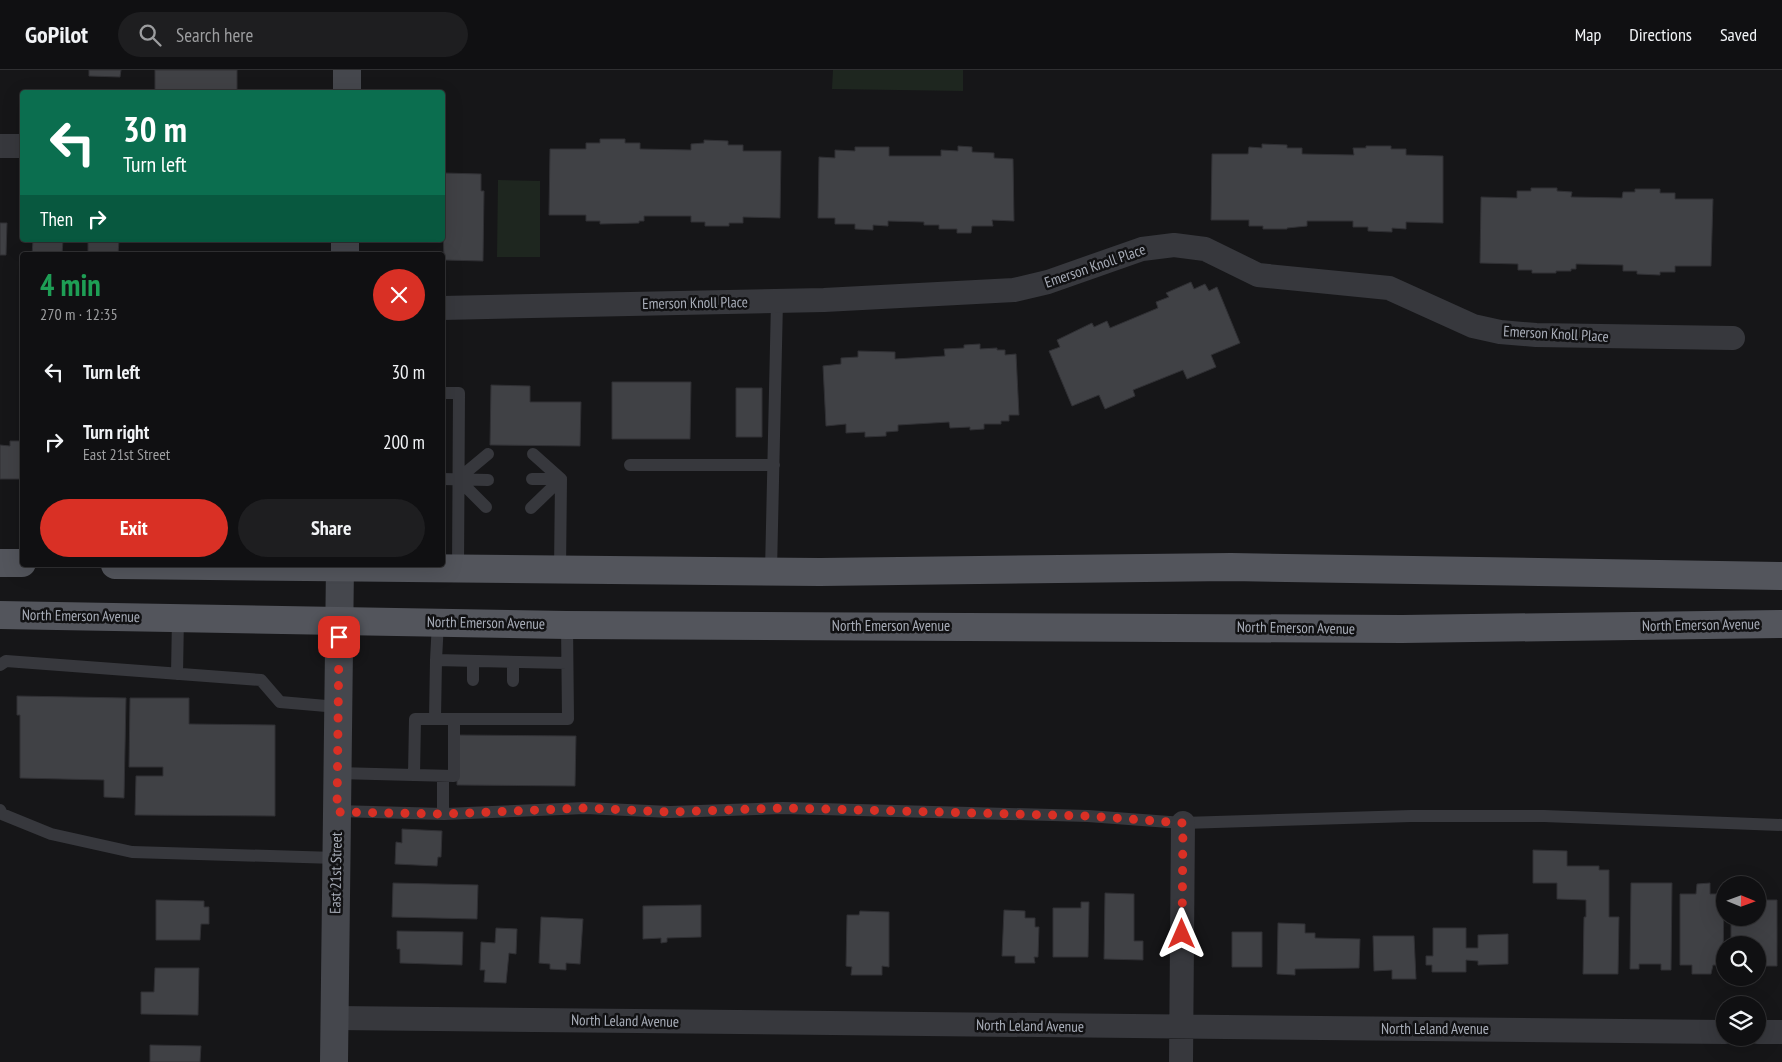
<!DOCTYPE html>
<meta charset="utf-8">
<style>
:root{--surface:#101012;--page:#1e1e20;--text:#f1f3f6;--muted:#9c9d9f;--line:#303032;--accent:#d93025}
body{margin:0;font-family:"PT Sans Narrow",sans-serif;background:var(--page);color:var(--text);height:100vh;display:flex;flex-direction:column;font-size:19px;white-space:nowrap}
*{box-sizing:border-box;margin:0}
p{font-size:16px;color:var(--muted)}
.icon{flex:none;width:28px;height:28px;fill:none;stroke:currentColor;stroke-width:2;stroke-linecap:round;stroke-linejoin:round}
.map{position:relative;flex:1;overflow:hidden}
.sheet{position:absolute;left:20px;top:182px;width:425px;height:315px;display:flex;flex-direction:column;background:var(--surface);border-radius:5px;box-shadow:0 5px 20px #0002,0 0 0 1px var(--line)}
.sheet>*{flex:none}
.hud{position:absolute;left:20px;top:20px;width:425px;height:152px;border-radius:5px;box-shadow:0 5px 20px #0002,0 0 0 1px var(--line);background:#0b6e4f;color:#fff;overflow:hidden}
.needle{width:32px;rotate:91deg}
.controls{position:absolute;left:1716px;top:806px;display:grid;gap:10px}
.controls a{display:grid;place-items:center;width:50px;height:50px;border-radius:50%;background:var(--surface);box-shadow:0 5px 20px #0002,0 0 0 1px var(--line);font-size:25px}
.pin{position:absolute;display:grid;place-items:center;width:42px;height:42px;color:#fff;margin:-21px;border-radius:10px;box-shadow:0 2px 8px #0006}
.me{position:absolute;width:55px;margin:-28px;rotate:0deg;stroke-linejoin:round;filter:drop-shadow(0 0 4px #0008)}
.turn{display:flex;align-items:center;gap:18px;height:105px;padding:0 20px;font-size:22px}
.turn .icon{width:65px;height:65px;stroke-width:2.5}
.turn b{display:block;font-size:35px;line-height:42px}
.then{display:flex;align-items:center;height:48px;padding:0 20px;background:#0003;gap:10px;font-size:19px}
.round{display:grid;place-items:center;flex:none;width:52px;height:52px;border-radius:26px;background:var(--page)}
.head{display:flex;align-items:center;justify-content:space-between;height:85px;padding:0 20px}
h1{font-size:30px;font-weight:700;line-height:38px;color:#1e9e55}
.action{display:flex;gap:10px;margin-top:auto;padding:10px 20px}
.action a{flex:1;height:58px;border-radius:30px;background:var(--accent);color:#fff;font-size:20px;font-weight:700;line-height:58px;text-align:center}
.action a+a{background:var(--page);color:var(--text)}
ul{padding:0;list-style:none}
li{display:flex;align-items:center;gap:15px;height:70px;padding:0 20px}
li div{flex:1}
li b{display:block;font-size:19px}
li em{font-style:normal}
header{display:flex;align-items:center;gap:30px;box-sizing:border-box;height:70px;padding:0 25px;background:var(--surface);border-bottom:1px solid var(--line)}
header strong{font-size:24px}
nav{display:flex;gap:28px;margin-inline-start:auto;font-size:18px}
.search{width:350px;height:45px;background:var(--page);display:flex;align-items:center;gap:12px;box-sizing:border-box;padding:0 18px;border-radius:28px;color:var(--muted);font-size:19px}
.map>svg:first-child{display:block}
.green{fill:#1e261f}
.building{fill:#404145;stroke:#303034}
.lines{fill:none;stroke-linecap:round;stroke-linejoin:round}
.lane{stroke:#37383d;stroke-width:12}
.street{stroke:#37383d;stroke-width:24}
.secondary{stroke:#45474d;stroke-width:28}
.primary{stroke:#53555c;stroke-width:28}
.route{stroke:#d93025;stroke-width:9;stroke-dasharray:0 16.2}
.labels{text-anchor:middle;stroke-width:5;stroke-linejoin:round;paint-order:stroke}
.street-label{font-size:15px;fill:#a8adb8;stroke:#111113}
</style>
<header>
<strong>GoPilot</strong>
<div class="search"><svg class="icon" aria-label="search" viewBox="0 0 24 24"><circle cx="10" cy="10" r="6"/><path d="M15 15l6 6"/></svg>Search here</div>
<nav><a>Map</a><a>Directions</a><a>Saved</a></nav>
</header>
<div class="map">
<svg width="1782" height="992" viewBox="0 0 1782 992">
<rect width="100%" height="100%" fill="#161618"/>
<!-- green -->
<path class="green" d="M833,0H963V21L832,19Z
M498,110L540,111V187H497Z"/>
<!-- building -->
<path class="building" d="M89,0H121L120,7L89,6Z
M155,0H237V22H155Z
M600,69H625V73H640V79L691,80V74L704,73V70L728,71V75H743V81H781L780,148L743,147V153H729V156H705V152H691V146H644V151H639V153L600,154V151H586V145H549L550,79H586V73H600Z
M1262,74L1287,75V78H1302V84L1354,85L1353,78H1366V76H1391V79H1406V85L1443,86V153L1406,152V159L1392,158V162L1368,161V157H1353V151H1307V156L1287,158V159H1263V156H1249V150H1211L1212,84H1248L1249,77L1262,78Z
M958,76L972,77V82L994,83V88L1013,89L1014,151L992,150L993,156H972L971,163H957V159H939V155H924V152L888,151V156L873,155V160L855,159V154H835V148H818L819,87L835,88V80L855,81V77H889V86H941V80L958,81Z
M444,103L481,104V121H484L483,191L444,190L442,123Z
M1531,118H1557V121L1572,122L1571,127L1622,128L1623,122H1635V119H1660V123H1675V129H1713L1711,196H1675V202H1660V205L1637,204V201H1623V195L1576,194V199H1571V201H1556V203H1532V200H1518V194L1480,193L1481,127L1517,128V121H1531Z
M0,153H7L6,185H0Z
M33,170H63L62,185H32Z
M88,170H119L118,185H88Z
M1191,212L1194,219L1205,214L1209,221L1217,217L1240,273L1211,285L1216,297L1187,309L1183,300L1133,320L1135,326L1105,339L1099,325L1072,336L1049,281L1060,277L1057,270L1092,253L1094,257L1107,251L1110,258L1158,238L1156,232L1169,227L1166,223Z
M980,274V279L997,278V280H1005V285L1016,284L1019,345H1009V351H1001V354H984V359L970,360V357L950,358L949,352L898,355V361L886,362V366L865,367V362L846,363V354L826,356L823,296L841,294V288L858,287V281L895,282V289L945,286L944,279L964,278V275Z
M612,312H691L690,369H612Z
M491,315L530,316V332H581L580,376L490,375Z
M736,318H762V367H736Z
M20,352H22V409H0V375L10,376V371H20Z
M17,626L126,628L124,728L104,727V710L20,708V645H17Z
M130,628H189V654L275,655V746L135,745L136,706H163V697H129Z
M457,665L576,666L575,716L457,715Z
M402,759L442,761L441,787H438L437,796L395,794L396,772L402,773Z
M1533,780L1567,781V796H1599V800H1609V847H1619L1618,904H1583L1584,847H1586V830L1557,829V813H1533Z
M393,813L478,815L477,849L392,847Z
M1631,813H1672L1671,900H1661V894H1639V899H1630Z
M1710,813V824H1724L1723,895H1713L1711,904H1692V895H1680V824H1696L1697,814Z
M1105,823L1134,824V871H1143V890L1104,889Z
M156,830L204,831V837H209V854H201L200,870H156Z
M1758,830H1777V896H1758V875H1731V848H1758Z
M1081,832H1089L1088,887H1053V838H1081Z
M701,835V867L667,868V872L661,873V868L643,869V836Z
M1004,840L1025,841V848H1035V857H1039L1038,887H1034L1035,893H1015V886H1002Z
M860,841L889,842V897L882,896V905H851L852,897L846,896L847,845H859Z
M541,847L583,849L580,894L566,893V900L550,899V894L539,893Z
M1278,853L1305,854V863H1315V868L1360,869L1359,898L1295,899V905L1277,904Z
M496,858L517,859L516,884L509,883L506,913L484,912L485,900H480L481,872L495,873Z
M1433,858H1466V878H1478V865L1508,864V894L1478,895V891L1466,890V902H1432V895H1426V886H1433Z
M397,861L463,862L462,895L400,893V879H397Z
M1232,862H1262V897H1232Z
M1373,866H1414L1416,909H1392V900L1374,901Z
M155,898H199L198,945L141,944V922H154Z
M150,975L201,976L200,992H150Z"/>
<g class="lines">
<!-- lane -->
<path class="lane" d="M442,323H459L458,499
M533,384L561,409L560,500
M630,395H774
M442,409L488,410
M532,409H561
M486,437L458,409L488,384
M531,438L561,409
M771,501L777,231
M436,590L438,552
M473,591V610
M0,595L6,591L261,610L280,632L338,637
M177,604L178,547
M513,611V592
M435,649L436,590L567,593
M337,703L414,705L415,649H568L567,555
M414,705L454,706V649
M0,740L2,744L51,764L132,782L336,788
M337,741L444,744L585,738L670,742L783,738L1088,746L1183,753L1411,746H1544L1782,755
M443,744V706"/>
<!-- street -->
<path class="street" d="M0,76H22
M442,238L824,230L1014,220L1048,212L1142,179L1174,175L1205,179L1258,205L1389,218L1473,256L1500,262L1536,265L1733,268
M335,948L1725,962
M1758,962H1782
M1181,992L1183,753"/>
<!-- secondary -->
<path class="secondary" d="M347,22V0
M345,185V170
M334,992L340,495"/>
<!-- primary -->
<path class="primary" d="M0,493H22
M115,495L820,502L1231,497L1782,506
M0,545L567,555L1402,559L1782,554"/>
</g>
<g class="lines">
<!-- route -->
<path class="route" d="M339,567L337,742L444,744L585,738L670,742L783,738L1088,746L1183,753L1182,864"/>
</g>
<g class="labels">
<!-- street labels -->
<g class="street-label">
<text transform="translate(1095 196) rotate(-19)" y="5">Emerson Knoll Place</text>
<text transform="translate(695 233) rotate(-1)" y="5">Emerson Knoll Place</text>
<text transform="translate(1556 264) rotate(3)" y="5">Emerson Knoll Place</text>
<text transform="translate(81 546) rotate(1)" y="5">North Emerson Avenue</text>
<text transform="translate(486 553) rotate(1)" y="5">North Emerson Avenue</text>
<text transform="translate(1701 555) rotate(-1)" y="5">North Emerson Avenue</text>
<text x="891" y="561">North Emerson Avenue</text>
<text transform="translate(1296 558) rotate(1)" y="5">North Emerson Avenue</text>
<text transform="translate(336 803) rotate(-89)" y="5">East 21st Street</text>
<text transform="translate(625 951) rotate(1)" y="5">North Leland Avenue</text>
<text transform="translate(1030 956) rotate(1)" y="5">North Leland Avenue</text>
<text x="1435" y="964">North Leland Avenue</text>
</g>
</g>
</svg>
<div class="controls">
<a><svg class="needle" viewBox="-14 -14 28 28"><path d="M0-13l5 13h-10z" fill="#e53935"/><path d="M0 13l5-13h-10z" fill="#9c9d9f"/></svg></a>
<a><svg class="icon" aria-label="search" viewBox="0 0 24 24"><circle cx="10" cy="10" r="6"/><path d="M15 15l6 6"/></svg></a>
<a><svg class="icon" aria-label="layers" viewBox="0 0 24 24"><path d="M12 4l9 5-9 5-9-5zM3 14l9 5 9-5"/></svg></a>
</div>
<div class="pin" style="left:339px;top:567px;background:#d93025"><svg class="icon" aria-label="arrive" viewBox="0 0 24 24"><path d="M6 21V4h12l-3 4 3 4H6"/></svg></div>
<svg class="me" style="left:1182px;top:864px" viewBox="-20 -20 40 40"><path d="M0-17L14 15 0 8-14 15z" fill="#d93025" stroke="#fff" stroke-width="4"/></svg>
<div class="hud">
<div class="turn"><svg class="icon" aria-label="left" viewBox="0 0 24 24"><path d="M17 20v-9H6M10 6l-5 5 5 5"/></svg><div><b>30 m</b>Turn left</div></div>
<div class="then">Then<svg class="icon" aria-label="right" viewBox="0 0 24 24"><path d="M7 20v-9h11M14 6l5 5-5 5"/></svg></div>
</div>
<section class="sheet">
<div class="head"><div><h1>4 min</h1><p>270 m · 12:35</p></div><a class="round" style="background:#d93025;color:#fff"><svg class="icon" aria-label="close" viewBox="0 0 24 24"><path d="M6 6l12 12M18 6L6 18"/></svg></a></div>
<ul>
<li><svg class="icon" aria-label="left" viewBox="0 0 24 24"><path d="M17 20v-9H6M10 6l-5 5 5 5"/></svg><div><b>Turn left</b></div><em>30 m</em></li>
<li><svg class="icon" aria-label="right" viewBox="0 0 24 24"><path d="M7 20v-9h11M14 6l5 5-5 5"/></svg><div><b>Turn right</b><p>East 21st Street</p></div><em>200 m</em></li>
</ul>
<div class="action"><a>Exit</a><a>Share</a></div>
</section>
</div>
